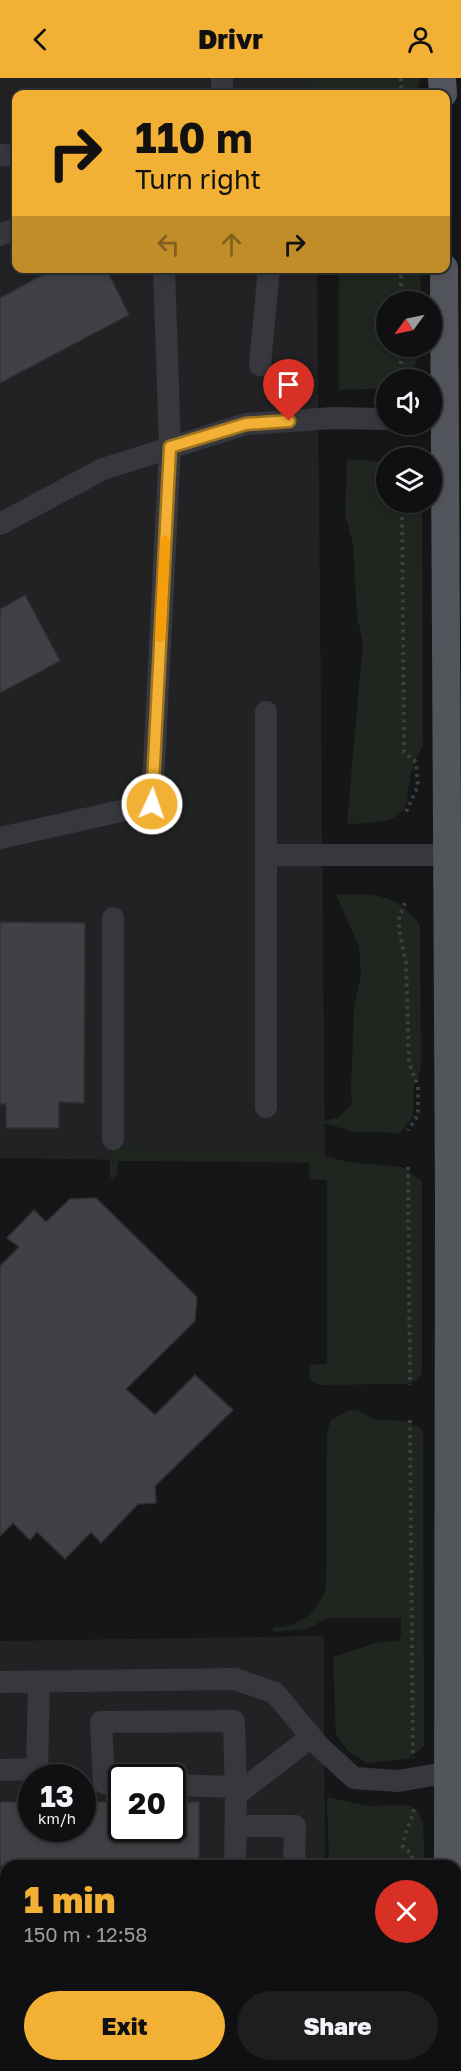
<!DOCTYPE html>
<meta charset="utf-8">
<style>
:root{--surface:#101012;--page:#1e1e20;--text:#f1f3f6;--muted:#9c9d9f;--line:#303032;--accent:#f2b134}
body{margin:0;font-family:"Golos Text",sans-serif;background:var(--page);color:var(--text);height:100vh;display:flex;flex-direction:column;font-size:22px;white-space:nowrap}
*{box-sizing:border-box;margin:0}
p{font-size:20px;color:var(--muted)}
.icon{flex:none;width:33px;height:33px;fill:none;stroke:currentColor;stroke-width:2;stroke-linecap:round;stroke-linejoin:round}
.map{position:relative;flex:1;overflow:hidden}
.sheet{position:absolute;left:0px;top:1782px;width:462px;height:212px;display:flex;flex-direction:column;background:var(--surface);border-radius:18px 18px 0 0;box-shadow:0 3px 9px #0003,0 0 0 2px var(--line)}
.sheet>*{flex:none}
.guide{position:absolute;left:12px;top:12px;width:438px;height:183px;border-radius:12px;box-shadow:0 3px 9px #0003,0 0 0 2px var(--line);background:#f2b134;color:#111;overflow:hidden}
.needle{width:39px;rotate:237deg}
.tools{position:absolute;left:376px;top:213px;display:grid;gap:12px}
.tools a{display:grid;place-items:center;width:66px;height:66px;border-radius:50%;background:var(--surface);box-shadow:0 3px 9px #0003,0 0 0 2px var(--line);font-size:30px}
.speed{position:absolute;left:18px;top:1686px;display:flex;gap:12px;font-size:30px;font-weight:700;text-align:center}
.speed>*{display:grid;place-content:center;width:78px;height:78px;border-radius:50%;background:var(--surface);box-shadow:0 3px 9px #0003,0 0 0 2px var(--line);line-height:1}
.speed small{font-size:15px;font-weight:400}
.speed .limit{border:3px solid #111;border-radius:9px;background:#fff;color:#111}
.pin{position:absolute;display:grid;place-items:center;width:51px;height:51px;color:#fff;margin:-62px -26px;border-radius:50% 50% 50% 0;rotate:-45deg;box-shadow:0 0 6px #0007}
.pin .icon{rotate:45deg}
.me{position:absolute;width:66px;margin:-33px;rotate:3deg;stroke-linejoin:round;filter:drop-shadow(0 0 4px #0008)}
.turn{display:flex;align-items:center;gap:21px;height:126px;padding:0 24px;font-size:27px}
.turn .icon{width:78px;height:78px;stroke-width:2.5}
.turn b{display:block;font-size:42px;line-height:51px}
.lanes{display:flex;align-items:center;height:57px;padding:0 24px;background:#0003;justify-content:center;gap:30px;direction:ltr}
.lanes .off{opacity:.35}
.round{display:grid;place-items:center;flex:none;width:63px;height:63px;border-radius:32px;background:var(--page)}
.head{display:flex;align-items:center;justify-content:space-between;height:102px;padding:0 24px}
h1{font-size:36px;font-weight:800;line-height:45px;color:var(--accent)}
.primary-button{display:flex;gap:12px;margin-top:auto;padding:12px 24px}
.primary-button a{flex:1;height:69px;border-radius:36px;background:var(--accent);color:#111;font-size:24px;font-weight:800;line-height:69px;text-align:center}
.primary-button a+a{background:var(--page);color:var(--text)}
header{display:flex;justify-content:space-between;align-items:center;height:78px;padding:0 24px;background:var(--accent);color:#111;font-size:27px;font-weight:800}
.map>svg:first-child{display:block}
.built{fill:#222225;fill-rule:evenodd}
.green{fill:#1e261f}
.building{fill:#404145;stroke:#303034;stroke-width:1.5}
.lines{fill:none;stroke-linecap:round;stroke-linejoin:round}
.path{stroke:#3d3f44;stroke-width:4;stroke-dasharray:3 4.5;stroke-linecap:butt}
.minor{stroke:#37383d;stroke-width:22}
.major{stroke:#53555c;stroke-width:28}
.route-casing{stroke:#9d7322;stroke-width:15}
.route{stroke:#f2b134;stroke-width:10}
.slow{stroke:#f59e0b;stroke-width:10}
</style>
<header><svg class="icon" aria-label="back" viewBox="0 0 24 24"><path d="M15 5l-7 7 7 7"/></svg>Drivr<svg class="icon" aria-label="person" viewBox="0 0 24 24"><circle cx="12" cy="8" r="4"/><path d="M4 21q1-7 8-7t8 7"/></svg></header>
<div class="map">
<svg width="461" height="1993" viewBox="0 0 461 1993">
<rect width="100%" height="100%" fill="#161618"/>
<!-- built -->
<path class="built" d="M0,0H315V16H16V190L317,191L325,1085L0,1080Z
M324,1558L325,1788H6V1988H326V1993H0V1563ZM32,1700H82V1750H32ZM122,1700H172V1750H122Z"/>
<!-- green -->
<path class="green" d="M308,0H420L417,16H308Z
M339,191H420L421,223L387,224V268L421,269C420,282 412,293 401,301L387,302V310L339,312Z
M347,381L387,384V424L422,425L423,668C390,717 437,745 347,746L363,563L357,539L353,466L345,436Z
M336,816C376,817 394,813 420,847L421,991L414,1008L413,1038L400,1055L354,1054L321,1044L337,1040L352,1027L351,1014L354,930L361,896L359,869Z
M110,1070L309,1074L348,1084L402,1089L422,1103V1296L412,1305L401,1306L320,1307L311,1303L309,1287L327,1286V1102L309,1101V1084L118,1083L117,1096L113,1101L110,1099Z
M349,1332H357L376,1342L406,1343L423,1352L424,1668L408,1681L367,1685L348,1673L336,1657L333,1579L379,1564L398,1563L401,1557V1540H327L308,1551L273,1554V1550C300,1548 316,1536 326,1511L327,1353L331,1342Z
M327,1719L368,1728L409,1727L418,1733L423,1745L425,1788H329Z
M331,1988H415V1993H331Z"/>
<!-- building -->
<path class="building" d="M55,190H106L129,237L0,305V220Z
M25,517L60,583L0,615V531Z
M0,844L85,845L84,1025L59,1024V1050H6V1026H0Z
M96,1120L197,1219L195,1243L126,1311L155,1337L195,1297L233,1332L155,1408L156,1425L138,1426L101,1465L91,1454L65,1481L37,1454L30,1462L13,1445L0,1458V1188L19,1169L7,1160L34,1132L46,1144L70,1121Z
M0,1724H32V1750H82V1724H122V1750H172V1724H199V1788H0Z"/>
<g class="lines">
<!-- path -->
<path class="path" d="M401,0V16
M401,190V224
M401,268V302
M402,424L404,674L416,684L418,708L406,734
M405,825L399,840V851L406,885L409,985L418,1008V1037L408,1052
M408,1089L410,1307
M410,1342L413,1680
M412,1788V1776L403,1769C404,1752 413,1744 414,1728
M409,1993V1988"/>
<!-- minor -->
<path class="minor" d="M222,0V16
M0,77L16,78
M0,157L16,151
M260,287L269,190
M0,446L103,391L246,346L333,340L387,341
M266,634V777
M0,760L152,726L170,369L164,190
M113,840V1061
M266,1029V777H447
M0,1604L235,1601L275,1615L319,1668L354,1700L398,1703L461,1692
M0,1692L37,1691L39,1604
M122,1706L104,1705L101,1644L234,1643L236,1717
M172,1707L236,1709
M236,1748H295L294,1788
M235,1788L236,1717L311,1659
M235,1993V1988
M294,1993V1988"/>
<!-- major -->
<path class="major" d="M442,0L443,16
M444,190L449,1122L448,1788
M447,1993V1988"/>
</g>
<g class="lines">
<!-- route casing -->
<g class="route-casing">
<path id="route" d="M152,726L170,369L246,346L289,343"/>
</g>
<!-- route -->
<use href="#route" class="route"/>
<!-- slow -->
<path class="slow" d="M160,559L165,463"/>
</g>
</svg>
<div class="tools">
<a><svg class="needle" viewBox="-14 -14 28 28"><path d="M0-13l5 13h-10z" fill="#e53935"/><path d="M0 13l5-13h-10z" fill="#9c9d9f"/></svg></a>
<a><svg class="icon" aria-label="sound" viewBox="0 0 24 24"><path d="M4 9h4l5-4v14l-5-4H4zM17 9q2 3 0 6"/></svg></a>
<a><svg class="icon" aria-label="layers" viewBox="0 0 24 24"><path d="M12 4l9 5-9 5-9-5zM3 14l9 5 9-5"/></svg></a>
</div>
<div class="speed"><div>13<small>km/h</small></div><div class="limit">20</div></div>
<div class="pin" style="left:289px;top:343px;background:#d93025"><svg class="icon" aria-label="arrive" viewBox="0 0 24 24"><path d="M6 21V4h12l-3 4 3 4H6"/></svg></div>
<svg class="me" style="left:152px;top:726px" viewBox="-20 -20 40 40"><circle r="17" fill="#f2b134" stroke="#fff" stroke-width="3"/><path d="M0-11L8 9 0 5-8 9z" fill="#fff"/></svg>
<div class="guide">
<div class="turn"><svg class="icon" aria-label="right" viewBox="0 0 24 24"><path d="M7 20v-9h11M14 6l5 5-5 5"/></svg><div><b>110 m</b>Turn right</div></div>
<div class="lanes"><svg class="icon off" aria-label="left" viewBox="0 0 24 24"><path d="M17 20v-9H6M10 6l-5 5 5 5"/></svg><svg class="icon off" aria-label="ahead" viewBox="0 0 24 24"><path d="M12 20V5M6 11l6-6 6 6"/></svg><svg class="icon" aria-label="right" viewBox="0 0 24 24"><path d="M7 20v-9h11M14 6l5 5-5 5"/></svg></div>
</div>
<section class="sheet">
<div class="head"><div><h1>1 min</h1><p>150 m · 12:58</p></div><a class="round" style="background:#d93025;color:#fff"><svg class="icon" aria-label="close" viewBox="0 0 24 24"><path d="M6 6l12 12M18 6L6 18"/></svg></a></div>
<div class="primary-button"><a>Exit</a><a>Share</a></div>
</section>
</div>
